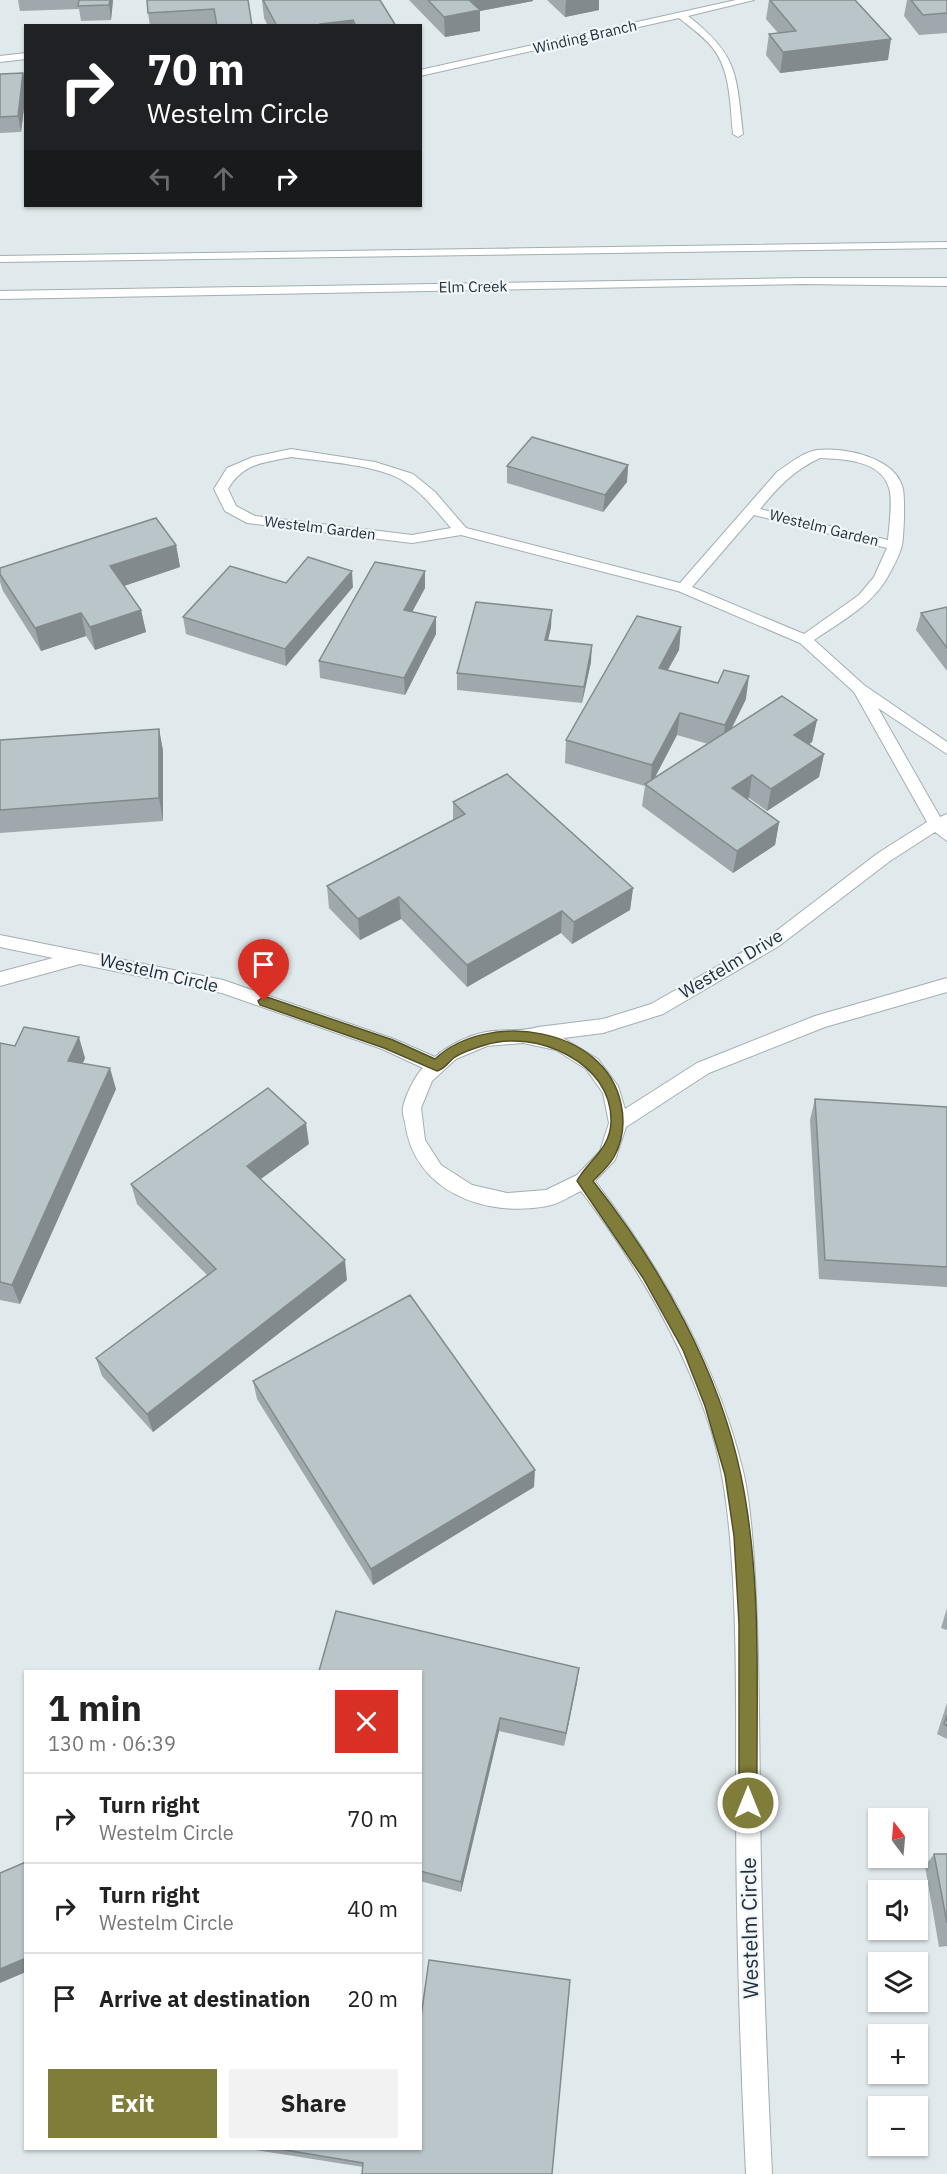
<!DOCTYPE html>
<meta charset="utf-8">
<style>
:root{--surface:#fff;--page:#f2f2f2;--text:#222;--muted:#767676;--line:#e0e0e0;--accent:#807c3a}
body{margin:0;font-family:"IBM Plex Sans",sans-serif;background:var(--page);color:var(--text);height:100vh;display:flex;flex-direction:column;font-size:22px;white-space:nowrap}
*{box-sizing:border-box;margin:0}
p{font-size:20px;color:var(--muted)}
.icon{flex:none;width:33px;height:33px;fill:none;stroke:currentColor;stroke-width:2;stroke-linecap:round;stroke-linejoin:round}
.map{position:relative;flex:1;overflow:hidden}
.sheet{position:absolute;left:24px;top:1670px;width:398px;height:480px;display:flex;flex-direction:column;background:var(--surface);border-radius:0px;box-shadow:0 2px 4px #0004}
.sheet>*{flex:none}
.top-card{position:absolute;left:24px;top:24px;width:398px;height:183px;border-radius:0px;box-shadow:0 2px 4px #0004;background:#202124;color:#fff;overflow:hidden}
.needle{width:39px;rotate:344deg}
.controls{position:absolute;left:868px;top:1808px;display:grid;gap:12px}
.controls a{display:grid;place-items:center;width:60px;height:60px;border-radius:0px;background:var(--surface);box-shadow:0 2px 4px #0004;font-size:30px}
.pin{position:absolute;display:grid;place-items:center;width:51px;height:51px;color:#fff;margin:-62px -26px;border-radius:50% 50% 50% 0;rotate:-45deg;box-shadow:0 0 6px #0007}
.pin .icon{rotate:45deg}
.me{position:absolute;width:66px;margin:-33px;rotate:0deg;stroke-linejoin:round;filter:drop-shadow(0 0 4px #0008)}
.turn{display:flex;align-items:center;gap:21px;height:126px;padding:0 24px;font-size:27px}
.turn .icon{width:78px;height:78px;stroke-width:2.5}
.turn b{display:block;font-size:42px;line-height:51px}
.lanes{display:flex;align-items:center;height:57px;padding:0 24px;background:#0003;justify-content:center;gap:30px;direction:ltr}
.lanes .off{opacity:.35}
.round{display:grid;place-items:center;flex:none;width:63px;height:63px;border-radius:0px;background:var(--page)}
.summary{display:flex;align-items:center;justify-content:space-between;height:102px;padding:0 24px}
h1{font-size:36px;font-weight:700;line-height:45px}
.cta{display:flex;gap:12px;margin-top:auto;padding:12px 24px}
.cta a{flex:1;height:69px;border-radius:0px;background:var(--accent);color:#fff;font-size:24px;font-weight:700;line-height:69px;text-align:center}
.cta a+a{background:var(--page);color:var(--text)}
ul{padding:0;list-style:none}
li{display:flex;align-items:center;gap:18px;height:90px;padding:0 24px;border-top:2px solid var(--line)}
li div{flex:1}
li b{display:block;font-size:22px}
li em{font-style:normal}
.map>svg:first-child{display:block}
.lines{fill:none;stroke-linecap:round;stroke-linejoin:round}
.minor-casing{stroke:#a3aeb3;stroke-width:2}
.minor{fill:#fff;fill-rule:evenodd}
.wall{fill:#9fa9ad;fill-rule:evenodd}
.shaded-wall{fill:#828a8d}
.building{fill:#b9c5c9;stroke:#828a8d;stroke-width:1.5}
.route{fill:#807c3a;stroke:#535126;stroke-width:1.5}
.labels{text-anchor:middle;stroke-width:4.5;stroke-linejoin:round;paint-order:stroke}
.far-street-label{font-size:15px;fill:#21303c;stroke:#f1f6f8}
.street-label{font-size:18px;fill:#21303c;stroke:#f1f6f8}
.near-street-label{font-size:21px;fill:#21303c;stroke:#f1f6f8}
</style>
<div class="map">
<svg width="947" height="2174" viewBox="0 0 947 2174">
<rect width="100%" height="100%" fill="#e0e9eb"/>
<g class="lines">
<!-- minor casing -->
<g class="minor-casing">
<path id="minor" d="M736,0H754L688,16C739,56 736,74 743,134L738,137L733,134C730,105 731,70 712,47C703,36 690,27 679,18L420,76V70Z
M26,53V59L0,62V56Z
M947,242V248L0,262V256Z
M804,278H947V286L804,284L0,299V291Z
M291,449L375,462L413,474L435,492L466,528L680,583L777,472C789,464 803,452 817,450C844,447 896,457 903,489C905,502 904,532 902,545C900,555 892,569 887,578C871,606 840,622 814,640L864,685L947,742V754L878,708L940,817L947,814V841L935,832L890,861L779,946L663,1014L603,1033L563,1038L598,1059L618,1086L625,1109L697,1063L815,1016L947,978V992L825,1027L709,1073L626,1127L615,1160L595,1181C662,1269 719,1367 744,1475C751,1509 753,1544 755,1578C759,1649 759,1720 760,1791C761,1919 766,2046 772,2174H746C740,2048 736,1921 736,1795C736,1723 737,1652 733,1580C730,1530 726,1481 712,1433C684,1344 637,1265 581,1191C570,1196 559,1204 547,1206C485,1218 413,1191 405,1122C404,1118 402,1112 403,1108C404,1098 416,1074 423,1068L382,1049L222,993L80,964L0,986V972L53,958L0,947V935L223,980L394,1039L435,1057C447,1046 469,1035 486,1032C504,1029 523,1032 538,1027L603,1019L651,1004L767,938L878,853L927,822L854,692L800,643L678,591L461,535L412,543L247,523L225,511L214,489L227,468L253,457ZM291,457C320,461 382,465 405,482C424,494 437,512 451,528L412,535L255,516L236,506L228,489C243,463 263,463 291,457ZM820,458C843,459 881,460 889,488C893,500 889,527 888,540L760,509C778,487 794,470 820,458ZM754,515L887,548L874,577L859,595L804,634L692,587ZM523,1043L556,1050L586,1069L603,1093L609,1123L600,1151L577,1175L546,1190L507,1193L472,1185L441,1165L425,1140L421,1108L432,1081L456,1059L487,1046Z"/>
</g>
<!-- minor -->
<use href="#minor" class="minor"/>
</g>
<!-- wall -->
<path class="wall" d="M18,0H113L111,20L81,21L79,9L20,11Z
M248,0L216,24L190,26H150L148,13Z
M262,0H380L396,26H268L264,18Z
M409,0H533V1L480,11V31L445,37Z
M547,0H599V10L565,17Z
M769,0H855L888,60L780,73L766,55L769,34L778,33L766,19Z
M907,0H947V33L919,35L904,16Z
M23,73L26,86V92L21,132L0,133V74Z
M628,465L627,482L603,512L507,483V466Z
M176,545L180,567L124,586L141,610L146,632L95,650L86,636L41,651L3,591L0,582V568Z
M286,583L353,587L286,666L186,634L183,617Z
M425,588L412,612L436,634L405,695L320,678L319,661Z
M947,607V671L916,630L921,613Z
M551,627L548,640L591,662L582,703L457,690V673Z
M681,627L679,650L668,670L746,699L731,729L817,720L812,742L809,744L824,754L819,777L767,811L749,798L747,799L779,822L775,845L733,873L642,806L645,786L565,763L566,740ZM677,735L708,744L655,777Z
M159,729L163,751V821L0,833V740Z
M453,802L633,888L630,910L572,944L561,933L467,987L401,919L360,940L329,908L327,886L453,820Z
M0,1043L85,1058L83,1063L116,1089L20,1304L0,1300Z
M815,1099L947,1107V1287L819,1279L810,1120Z
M309,1144L260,1179L347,1280L153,1432L102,1376L96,1358L207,1275L137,1204L131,1184Z
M253,1381L534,1487L373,1585L257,1399Z
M947,1608V1630L941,1628Z
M579,1668L564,1746L499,1731L461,1892L420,1881V1671Z
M947,1703V1739L937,1734Z
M934,1854H947V1946L939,1947L925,1866Z
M429,1960L570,1980L552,2174H362L363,2167L243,2148H420V2024Z"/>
<!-- shaded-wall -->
<path class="shaded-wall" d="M110,0H113L111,20L109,5Z
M463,0H533V1L480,11V31L445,37L444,17Z
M566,0H599V10L565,17Z
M353,20V26H320V24Z
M891,39L888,60L780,73L783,52Z
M23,73L26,86V92L21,132L18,116Z
M628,465L627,482L603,512L605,495Z
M176,545L180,567L115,589L110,566Z
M352,571L353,587L286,666L285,649Z
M425,571V588L404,627V610Z
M141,610L146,632L95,650L90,627Z
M552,610L551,627L544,657L545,640Z
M81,613L86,636L41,651L35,628Z
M436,617V634L405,695L404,678Z
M681,627L679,650L656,690L659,668Z
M592,645L591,662L582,703L584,687Z
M749,676L746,699L722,748L725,725Z
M680,713L677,735L650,787L652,765Z
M817,720L812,742L790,757L794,735Z
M159,729L163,751V821L159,798Z
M824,754L819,777L767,811L771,789Z
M752,775L749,798L729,811L732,788Z
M779,822L775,845L733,873L737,851Z
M633,888L630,910L572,944L574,922Z
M399,897L401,919L360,940L358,919Z
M562,911L561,933L467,987V965Z
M79,1037L85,1058L74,1082L68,1061Z
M110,1068L116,1089L20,1304L12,1285Z
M306,1123L309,1144L250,1187L247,1166Z
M345,1260L347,1280L153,1432L147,1414Z
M535,1470L534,1487L373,1585L371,1569Z
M579,1668L577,1683L564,1746L566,1733Z
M500,1718L499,1731L461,1892V1882Z
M26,1958V1972L0,1983V1969Z"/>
<!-- building -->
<path class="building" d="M79,0H110L109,5L78,6Z
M147,0H248L252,26H217L214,9L148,13Z
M263,0H380L396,26H356L353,20L320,24L321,26H277Z
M428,0H469L480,10L444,17Z
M770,0H855L891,39L783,52L769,34L796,31Z
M911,0H947V13L923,15Z
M23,73L18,116L0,117V74Z
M532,437L628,465L605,495L507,466Z
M156,518L176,545L110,566L141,610L90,627L81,613L35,628L0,574V568Z
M308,557L352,571L285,649L183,617L230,566L286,583Z
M375,562L425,571L404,610L436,617L404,678L319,661Z
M476,602L552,610L545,640L592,645L584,687L457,673Z
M947,607V648L921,613Z
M637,616L681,627L659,668L718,683L724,670L749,676L725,725L680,713L652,765L566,740Z
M782,696L817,720L794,735L824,754L771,789L752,775L732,788L779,822L737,851L645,784Z
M159,729V798L0,810V740Z
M507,774L633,888L574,922L562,911L467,965L399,897L358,919L327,886L465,814L453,802Z
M24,1027L79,1037L68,1061L110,1068L12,1285L0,1282V1043L15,1046Z
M268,1088L306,1123L247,1166L345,1260L147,1414L96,1358L216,1269L131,1184Z
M815,1099L947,1107V1267L825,1260Z
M410,1295L535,1470L371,1569L253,1381Z
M336,1611L579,1668L566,1733L500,1718L461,1882L420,1871V1671H319Z
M947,1715V1726L944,1724Z
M934,1854H947V1923Z
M26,1862V1958L0,1969V1873Z
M429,1960L570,1980L552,2174H362L363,2163L273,2148H420V2024Z"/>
<!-- route -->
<path class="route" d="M264,996L393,1040L435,1059C487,1010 605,1026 621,1104C625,1122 623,1140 614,1157C609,1166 600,1174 593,1181C660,1266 719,1369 741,1476C763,1581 756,1696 757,1803L754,1809L748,1812L742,1809L739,1803V1624L734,1536L725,1475L705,1406L683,1350L643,1278L577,1181C588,1160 610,1150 611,1122C613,1062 535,1029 485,1045C475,1048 463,1052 455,1057C448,1062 445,1069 437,1071L384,1048L260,1005L258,1001Z"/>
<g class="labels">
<!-- far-street labels -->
<g class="far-street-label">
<text transform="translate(585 37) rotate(-13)" y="5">Winding Branch</text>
<text transform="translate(473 287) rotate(-1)" y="5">Elm Creek</text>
<text transform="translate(320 528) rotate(7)" y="5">Westelm Garden</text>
<text transform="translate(824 528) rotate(14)" y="5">Westelm Garden</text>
</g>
<!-- street labels -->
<g class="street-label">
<text transform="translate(731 964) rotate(-31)" y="6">Westelm Drive</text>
<text transform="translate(159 973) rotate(13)" y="6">Westelm Circle</text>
</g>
<!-- near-street labels -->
<g class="near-street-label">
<text transform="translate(750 1928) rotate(-91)" y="7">Westelm Circle</text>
</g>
</g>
</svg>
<div class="controls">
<a><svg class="needle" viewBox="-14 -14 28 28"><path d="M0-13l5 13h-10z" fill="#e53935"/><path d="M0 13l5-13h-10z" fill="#767676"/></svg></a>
<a><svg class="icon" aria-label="sound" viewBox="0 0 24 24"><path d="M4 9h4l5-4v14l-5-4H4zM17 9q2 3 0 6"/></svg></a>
<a><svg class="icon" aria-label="layers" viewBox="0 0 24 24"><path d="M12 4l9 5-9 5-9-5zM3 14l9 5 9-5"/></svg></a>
<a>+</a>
<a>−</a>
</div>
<div class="pin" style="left:264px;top:1001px;background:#d93025"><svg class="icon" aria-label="arrive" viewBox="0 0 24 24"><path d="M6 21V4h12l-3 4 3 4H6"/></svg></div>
<svg class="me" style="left:748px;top:1803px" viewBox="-20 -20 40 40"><circle r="17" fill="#807c3a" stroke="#fff" stroke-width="3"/><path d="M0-11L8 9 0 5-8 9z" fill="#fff"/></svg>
<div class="top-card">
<div class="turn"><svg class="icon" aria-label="right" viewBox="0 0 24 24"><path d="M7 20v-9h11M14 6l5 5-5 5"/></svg><div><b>70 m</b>Westelm Circle</div></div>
<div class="lanes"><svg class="icon off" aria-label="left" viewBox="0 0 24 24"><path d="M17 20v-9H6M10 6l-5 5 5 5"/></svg><svg class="icon off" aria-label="ahead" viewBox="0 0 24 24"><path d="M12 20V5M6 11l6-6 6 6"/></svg><svg class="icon" aria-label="right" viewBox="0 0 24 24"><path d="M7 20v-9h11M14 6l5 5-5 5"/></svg></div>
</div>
<section class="sheet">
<div class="summary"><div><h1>1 min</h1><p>130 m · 06:39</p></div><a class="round" style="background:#d93025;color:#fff"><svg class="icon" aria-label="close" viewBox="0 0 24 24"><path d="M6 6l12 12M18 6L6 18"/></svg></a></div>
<ul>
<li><svg class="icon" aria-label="right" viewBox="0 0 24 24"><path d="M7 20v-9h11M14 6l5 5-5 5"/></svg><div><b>Turn right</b><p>Westelm Circle</p></div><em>70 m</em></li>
<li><svg class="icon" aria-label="right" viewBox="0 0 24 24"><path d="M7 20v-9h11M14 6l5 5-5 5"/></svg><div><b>Turn right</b><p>Westelm Circle</p></div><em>40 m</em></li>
<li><svg class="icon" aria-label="arrive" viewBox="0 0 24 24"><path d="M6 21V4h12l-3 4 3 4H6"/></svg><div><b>Arrive at destination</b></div><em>20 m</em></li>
</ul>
<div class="cta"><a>Exit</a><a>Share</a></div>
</section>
</div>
